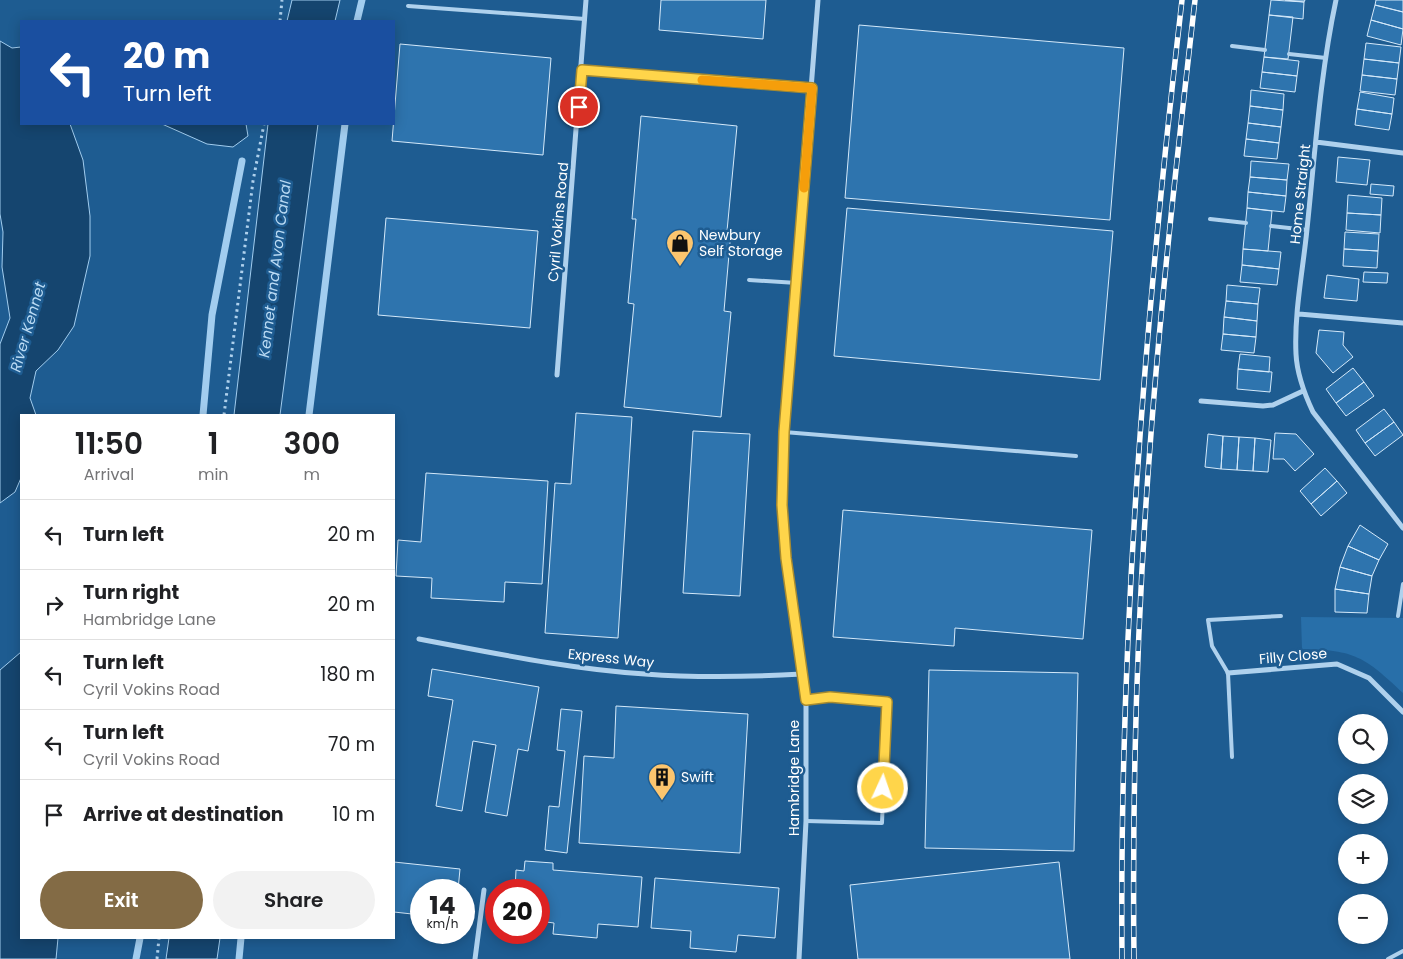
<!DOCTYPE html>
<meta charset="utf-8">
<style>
:root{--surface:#fff;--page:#f2f2f2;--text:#202124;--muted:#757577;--line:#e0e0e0;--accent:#836b45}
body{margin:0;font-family:Poppins,sans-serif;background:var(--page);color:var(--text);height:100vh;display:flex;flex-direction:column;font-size:19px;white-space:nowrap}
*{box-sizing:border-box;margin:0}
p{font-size:16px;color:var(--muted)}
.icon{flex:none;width:28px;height:28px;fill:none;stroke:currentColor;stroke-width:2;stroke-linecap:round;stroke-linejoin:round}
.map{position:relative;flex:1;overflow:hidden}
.sheet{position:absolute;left:20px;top:414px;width:375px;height:525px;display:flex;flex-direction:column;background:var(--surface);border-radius:0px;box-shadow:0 2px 12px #0003}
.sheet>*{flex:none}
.banner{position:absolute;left:20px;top:20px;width:375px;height:105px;border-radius:0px;box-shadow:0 2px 12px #0003;background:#1a4fa0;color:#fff;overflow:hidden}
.buttons{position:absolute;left:1338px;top:714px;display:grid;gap:10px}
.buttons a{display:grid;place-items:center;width:50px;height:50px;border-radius:50%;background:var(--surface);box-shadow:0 2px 12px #0003;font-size:25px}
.speed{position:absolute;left:410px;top:879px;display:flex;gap:10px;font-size:25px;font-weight:700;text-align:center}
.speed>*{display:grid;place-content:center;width:65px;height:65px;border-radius:50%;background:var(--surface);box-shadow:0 2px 12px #0003;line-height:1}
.speed small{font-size:12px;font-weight:400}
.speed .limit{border:8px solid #d22;background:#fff;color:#111}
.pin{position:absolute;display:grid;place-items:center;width:42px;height:42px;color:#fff;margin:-21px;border:2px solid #fff;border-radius:50%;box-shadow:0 1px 5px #0007}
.me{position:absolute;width:55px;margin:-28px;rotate:3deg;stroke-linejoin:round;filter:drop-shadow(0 0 4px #0008)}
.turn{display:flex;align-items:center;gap:18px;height:105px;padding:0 20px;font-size:22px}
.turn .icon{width:65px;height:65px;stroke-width:2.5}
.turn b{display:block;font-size:35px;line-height:42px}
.eta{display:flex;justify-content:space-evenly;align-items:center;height:85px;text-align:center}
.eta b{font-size:30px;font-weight:600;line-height:35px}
.cta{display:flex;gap:10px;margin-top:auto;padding:10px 20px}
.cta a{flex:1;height:58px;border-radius:30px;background:var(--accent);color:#fff;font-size:20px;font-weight:600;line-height:58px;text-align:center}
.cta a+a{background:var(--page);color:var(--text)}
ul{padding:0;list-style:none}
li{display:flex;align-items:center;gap:15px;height:70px;padding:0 20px;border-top:1px solid var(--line)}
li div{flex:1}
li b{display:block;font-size:19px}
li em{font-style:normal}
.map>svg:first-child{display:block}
.green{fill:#286fa9}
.water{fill:#15456f;stroke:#a2cdef}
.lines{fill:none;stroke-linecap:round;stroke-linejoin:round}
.stream{stroke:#a2cdef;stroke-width:7}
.building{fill:#2e74ae;stroke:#d4e9fa}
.path{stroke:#afd1ed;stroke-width:3;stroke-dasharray:2.5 4;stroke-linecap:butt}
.lane{stroke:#afd1ed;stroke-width:4}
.street{stroke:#afd1ed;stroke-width:5}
.rail-casing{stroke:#fff;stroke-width:5.5}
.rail{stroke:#1e5c91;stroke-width:4;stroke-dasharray:11;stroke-linecap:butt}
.route-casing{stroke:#a68a30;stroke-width:12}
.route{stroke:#ffd54a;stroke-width:9}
.slow{stroke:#f59e0b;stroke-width:9}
.labels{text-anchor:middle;stroke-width:5;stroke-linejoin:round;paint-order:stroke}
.street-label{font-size:14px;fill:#fff;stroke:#1e5c91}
.poi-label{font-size:14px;fill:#fff;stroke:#1e5c91;text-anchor:start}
.water-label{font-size:15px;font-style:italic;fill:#bbdbf4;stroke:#1e5c91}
</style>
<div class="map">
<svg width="1403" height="959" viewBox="0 0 1403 959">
<rect width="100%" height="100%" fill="#1e5c91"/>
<!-- green -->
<path class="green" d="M1301,617L1403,618V693C1365,657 1355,650 1302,649Z"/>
<!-- water -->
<path class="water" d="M292,0H340L335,21H287Z
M0,41L12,48L21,47V124H70L83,160L90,216V256L74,326L58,350L36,371L30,398L36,415H21V478L15,492L0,503V344L10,318L2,267L3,232L0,214Z
M162,124H246L248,136L233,147L207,144Z
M268,124H318L280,415H234Z
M21,652V938H58L56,959H0V670Z
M169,938H220L217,959H166Z"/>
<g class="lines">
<!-- stream -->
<path class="stream" d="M357,21L362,0
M203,415L212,315L242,161
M309,415L345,124
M136,959L140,938
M239,959L241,938"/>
</g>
<!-- building -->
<path class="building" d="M661,0H766L763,39L659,30Z
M1271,0L1304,2L1303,19L1269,15Z
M1285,0H1305L1304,2Z
M1376,0H1403V12L1375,5Z
M1375,5L1403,12V29L1371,20Z
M1269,15L1293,17L1288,59L1264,57Z
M1371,20L1403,29L1401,45L1367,36Z
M859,25L1124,48L1110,220L845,198Z
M1366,43L1401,47L1399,63L1364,59Z
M400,44L551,58L543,155L392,141Z
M1264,57L1299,61L1297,76L1262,72Z
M1364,59L1399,63L1397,79L1362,75Z
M1262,72L1297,76L1295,92L1260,88Z
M1362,75L1397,79L1395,95L1360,91Z
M1251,90L1284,94L1283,110L1250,106Z
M1360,92L1394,98L1392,114L1357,109Z
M1250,106L1283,110L1281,127L1248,123Z
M1357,109L1392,114L1389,130L1355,125Z
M641,116L737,126L727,231L731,232L724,311L731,312L721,417L624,407L634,304L628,303L636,219H632Z
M1248,123L1281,127L1279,143L1246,139Z
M1246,139L1279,143L1277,159L1244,156Z
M1338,157L1370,160L1367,185L1336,182Z
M1251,161L1289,164L1287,180L1250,177Z
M1250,177L1287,180L1286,196L1248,192Z
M1371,184L1394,186L1393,196L1370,194Z
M1248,192L1286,196L1284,212L1247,208Z
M1348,195L1382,198L1381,215L1347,213Z
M847,208L1113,231L1100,380L834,356Z
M1247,208L1272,211L1268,251L1243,249Z
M1347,213L1381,215L1380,233L1346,230Z
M386,218L538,231L530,328L378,315Z
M1345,232L1379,234L1378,251L1344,249Z
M1243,249L1281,252L1279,269L1242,265Z
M1344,249L1378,251L1377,268L1343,266Z
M1242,265L1279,269L1277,285L1240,282Z
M1364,272L1388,273L1387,283L1363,282Z
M1327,275L1359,279L1357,301L1324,298Z
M1227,285L1260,288L1258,304L1226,301Z
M1226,301L1258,304L1257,321L1224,317Z
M1224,317L1257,321L1256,337L1223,334Z
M1319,330L1344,332L1343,345L1353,357L1333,373L1316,353Z
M1223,334L1256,337L1254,353L1221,350Z
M1240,354L1270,357L1269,372L1238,369Z
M1353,368L1364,382L1336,403L1326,389Z
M1238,369L1272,372L1270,392L1237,389Z
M1364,382L1374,396L1346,416L1336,403Z
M1384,409L1394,422L1365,443L1356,430Z
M576,413L632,417L618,638L545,633L555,483L571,484Z
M1394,422L1403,435L1375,456L1365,443Z
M693,431L750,434L740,596L683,593Z
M1275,433L1296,434L1314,454L1295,471L1284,459H1273Z
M1208,434L1223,436L1221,469L1205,467Z
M1223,436L1239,437L1237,470L1221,469Z
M1239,437L1255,438L1253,471L1237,470Z
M1255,438L1271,440L1268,472L1253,471Z
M1325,468L1337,481L1311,504L1300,491Z
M426,473L548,481L542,584L505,582L504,602L431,598L432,578L396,576L398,540L421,542Z
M1337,481L1347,493L1321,516L1311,504Z
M843,510L1092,530L1083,639L955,628L954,646L833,637Z
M1360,525L1388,544L1379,560L1348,546Z
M1348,546L1379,560L1372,576L1340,567Z
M1340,567L1372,576L1369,594L1335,589Z
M1335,589L1369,594L1367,613L1335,612Z
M432,669L539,687L528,751L518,749L507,816L485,812L496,745L473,741L462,811L436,806L453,700L428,696Z
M929,670L1078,673L1074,851L925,848Z
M616,706L748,714L740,853L579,843L584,756L614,758Z
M561,709L582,711L567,853L545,850L549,806L559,807L565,751L557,750Z
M525,861L553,863V870L642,877L638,927L598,924L597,938L553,934L554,923L539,921V890H515L516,870L524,871Z
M394,862L460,869L458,890H421V915L394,912Z
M1059,862L1070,959H858L850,885Z
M655,878L779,888L775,938L738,935L736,952L690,948L691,931L651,928Z"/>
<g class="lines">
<!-- path -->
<path class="path" d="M280,21L282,0
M224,415L253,181L264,124
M157,959L159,938"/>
<!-- lane -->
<path class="lane" d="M408,6L585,19
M1232,46L1265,50
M1289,54L1326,58
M1210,219L1246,223
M1271,226L1307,230
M749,280L797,283
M784,432L1076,456
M1398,616L1403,584
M806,700L830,697L887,702L882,823L806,821
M1232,757L1228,673L1212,646L1208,620L1281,616
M1388,959L1403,951"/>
<!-- street -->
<path class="street" d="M1336,0C1320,75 1315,153 1307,229C1303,270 1294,313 1296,354C1297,375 1304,393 1313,412L1403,528
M582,70L812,88
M1316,142L1403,153
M1299,314L1403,323
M557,375L586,0
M1201,401L1263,406L1273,405L1303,391
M419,639C494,653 569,669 645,674C697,678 750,677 802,674
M1228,673L1337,664L1369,678L1403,712
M475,959L484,890
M799,959L806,821V700L786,558L782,505L784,432L818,0"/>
<!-- rail casing -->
<g class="rail-casing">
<path id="rail" d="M1122,959C1119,638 1145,319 1182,0
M1134,959C1132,788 1137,617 1150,447C1161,298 1178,149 1195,0"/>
</g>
<!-- rail -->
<use href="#rail" class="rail"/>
</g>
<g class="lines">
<!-- route casing -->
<g class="route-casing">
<path id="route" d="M579,107L582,70L812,88L784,432L782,505L786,558L806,700L830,697L887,702L883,788"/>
</g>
<!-- route -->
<use href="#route" class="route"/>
<!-- slow -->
<path class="slow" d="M702,80L812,88L804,188"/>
</g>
<!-- icons -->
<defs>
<g id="shop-pin" transform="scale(1.4375)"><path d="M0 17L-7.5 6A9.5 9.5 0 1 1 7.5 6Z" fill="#fcc56e" stroke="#1e5c91"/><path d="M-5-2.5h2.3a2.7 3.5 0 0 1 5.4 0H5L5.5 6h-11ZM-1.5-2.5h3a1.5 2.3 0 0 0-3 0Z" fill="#111"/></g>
<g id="building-pin" transform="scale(1.4375)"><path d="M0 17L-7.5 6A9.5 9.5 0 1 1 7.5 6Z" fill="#fcc56e" stroke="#1e5c91"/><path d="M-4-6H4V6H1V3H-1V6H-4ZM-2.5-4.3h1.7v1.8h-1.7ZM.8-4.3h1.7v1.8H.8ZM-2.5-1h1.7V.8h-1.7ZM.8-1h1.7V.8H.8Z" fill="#111"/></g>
</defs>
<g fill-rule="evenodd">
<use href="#shop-pin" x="680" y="243"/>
<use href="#building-pin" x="662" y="777"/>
</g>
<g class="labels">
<!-- street labels -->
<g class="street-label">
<text transform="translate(1300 194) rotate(-84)" y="5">Home Straight</text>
<text transform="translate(558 222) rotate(-85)" y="5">Cyril Vokins Road</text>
<text transform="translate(1293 656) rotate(-5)" y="5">Filly Close</text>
<text transform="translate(611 658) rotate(6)" y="5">Express Way</text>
<text transform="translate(794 778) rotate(-90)" y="5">Hambridge Lane</text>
</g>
<!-- poi labels -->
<g class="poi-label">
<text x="699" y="240">Newbury<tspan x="699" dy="16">Self Storage</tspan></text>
<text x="681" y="782">Swift</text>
</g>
<!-- water labels -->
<g class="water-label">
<text transform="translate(275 269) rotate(-83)" y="5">Kennet and Avon Canal</text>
<text transform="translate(28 327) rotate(-74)" y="5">River Kennet</text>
</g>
</g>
</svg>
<div class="buttons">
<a><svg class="icon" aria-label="search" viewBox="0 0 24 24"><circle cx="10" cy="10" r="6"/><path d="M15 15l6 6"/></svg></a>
<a><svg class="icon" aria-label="layers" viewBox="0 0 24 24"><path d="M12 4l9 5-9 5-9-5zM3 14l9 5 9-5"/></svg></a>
<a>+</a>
<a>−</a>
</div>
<div class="speed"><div>14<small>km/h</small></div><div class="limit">20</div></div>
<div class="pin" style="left:579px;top:107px;background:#d93025"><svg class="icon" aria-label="arrive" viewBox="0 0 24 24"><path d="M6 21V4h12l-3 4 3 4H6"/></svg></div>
<svg class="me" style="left:883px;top:788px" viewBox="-20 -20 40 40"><circle r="17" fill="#ffd54a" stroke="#fff" stroke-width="3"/><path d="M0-11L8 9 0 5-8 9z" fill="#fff"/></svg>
<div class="banner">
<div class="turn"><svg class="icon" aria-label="left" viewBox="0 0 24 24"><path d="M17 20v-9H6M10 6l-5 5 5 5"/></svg><div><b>20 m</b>Turn left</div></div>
</div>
<section class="sheet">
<div class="eta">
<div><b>11:50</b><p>Arrival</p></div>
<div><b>1</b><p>min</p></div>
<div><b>300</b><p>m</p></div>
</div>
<ul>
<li><svg class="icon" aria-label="left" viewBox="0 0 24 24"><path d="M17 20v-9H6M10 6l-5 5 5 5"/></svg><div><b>Turn left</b></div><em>20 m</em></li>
<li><svg class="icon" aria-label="right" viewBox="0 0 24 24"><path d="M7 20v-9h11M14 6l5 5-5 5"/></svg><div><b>Turn right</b><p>Hambridge Lane</p></div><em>20 m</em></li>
<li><svg class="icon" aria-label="left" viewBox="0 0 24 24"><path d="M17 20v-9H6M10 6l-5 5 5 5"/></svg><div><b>Turn left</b><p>Cyril Vokins Road</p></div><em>180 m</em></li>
<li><svg class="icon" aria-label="left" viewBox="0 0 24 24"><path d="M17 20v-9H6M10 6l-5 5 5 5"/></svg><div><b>Turn left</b><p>Cyril Vokins Road</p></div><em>70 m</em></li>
<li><svg class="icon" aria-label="arrive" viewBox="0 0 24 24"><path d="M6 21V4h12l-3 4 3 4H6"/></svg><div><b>Arrive at destination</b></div><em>10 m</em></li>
</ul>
<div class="cta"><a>Exit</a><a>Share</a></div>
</section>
</div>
